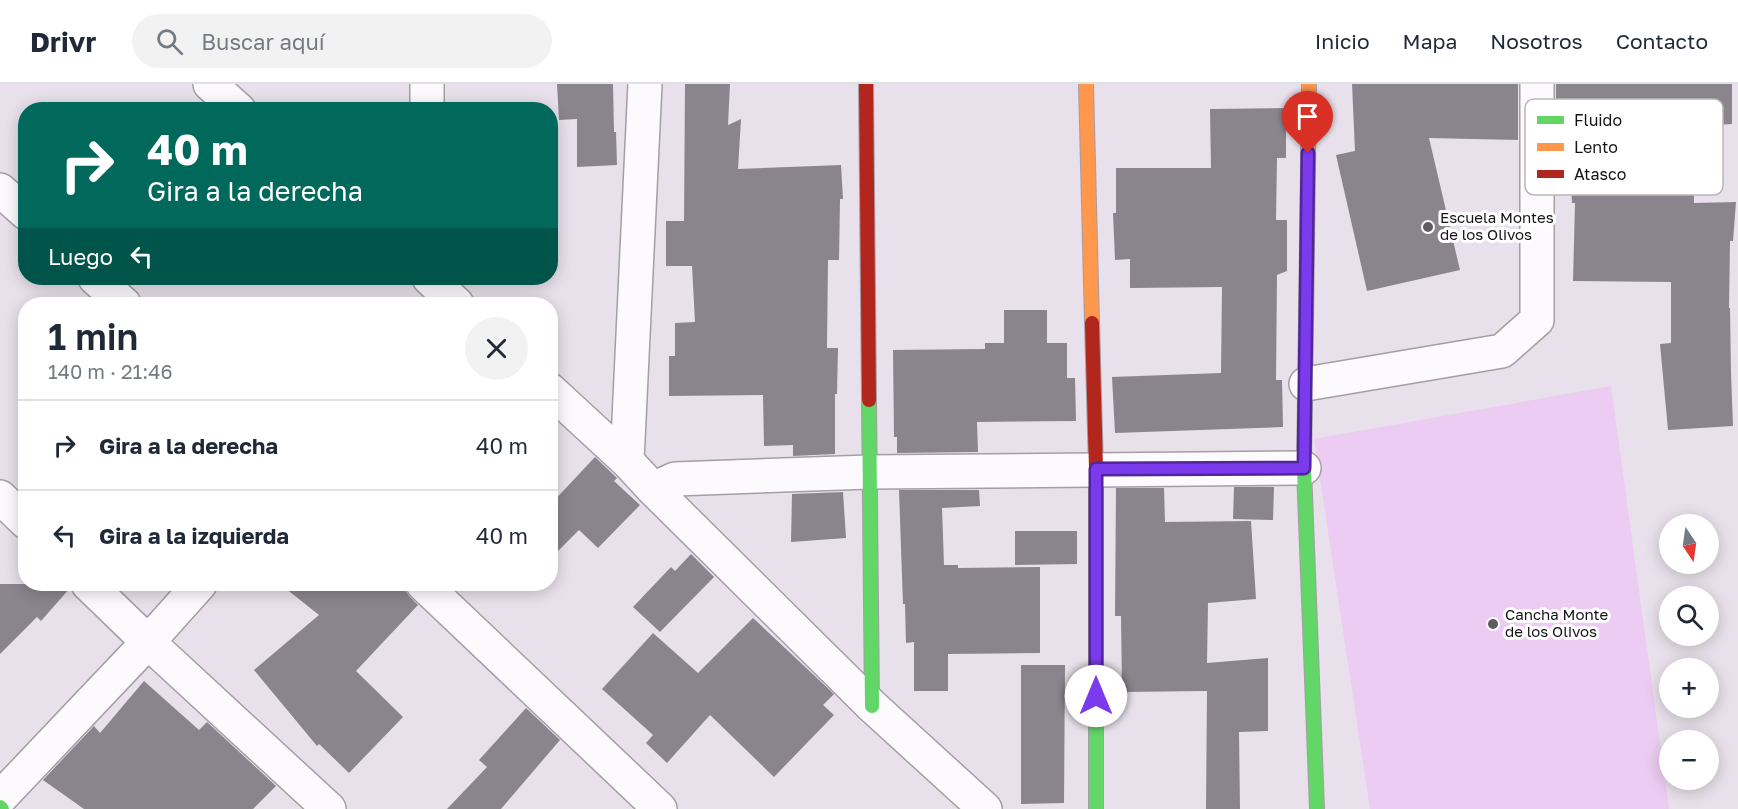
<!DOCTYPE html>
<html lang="es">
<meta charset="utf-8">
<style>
:root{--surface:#fff;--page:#f2f2f3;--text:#1f2937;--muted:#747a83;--line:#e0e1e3}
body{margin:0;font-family:"Golos Text",sans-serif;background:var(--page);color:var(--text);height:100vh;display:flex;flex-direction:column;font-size:22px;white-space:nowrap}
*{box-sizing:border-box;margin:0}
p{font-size:20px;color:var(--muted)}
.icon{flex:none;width:33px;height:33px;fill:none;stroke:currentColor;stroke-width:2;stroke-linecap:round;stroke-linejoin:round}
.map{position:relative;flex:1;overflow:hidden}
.details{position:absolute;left:18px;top:213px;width:540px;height:294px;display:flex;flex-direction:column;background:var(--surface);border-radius:24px;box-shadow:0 3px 15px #0003}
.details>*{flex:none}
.top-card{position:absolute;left:18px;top:18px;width:540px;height:183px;border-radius:24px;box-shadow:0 3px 15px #0003;background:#00695c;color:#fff;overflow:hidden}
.needle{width:39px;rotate:167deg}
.buttons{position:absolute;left:1659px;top:430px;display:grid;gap:12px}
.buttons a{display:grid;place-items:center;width:60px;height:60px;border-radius:50%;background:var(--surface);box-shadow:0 3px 15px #0003;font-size:30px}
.pin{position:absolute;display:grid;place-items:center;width:51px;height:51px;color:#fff;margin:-62px -26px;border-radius:50% 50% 50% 0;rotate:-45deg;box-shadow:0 0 6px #0007}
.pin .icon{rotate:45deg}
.me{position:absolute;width:66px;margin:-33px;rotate:0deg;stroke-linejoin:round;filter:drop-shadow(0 0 4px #0008)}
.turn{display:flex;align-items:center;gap:21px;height:126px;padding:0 30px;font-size:27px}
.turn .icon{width:78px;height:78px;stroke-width:2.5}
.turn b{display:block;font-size:42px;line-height:51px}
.then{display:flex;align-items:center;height:57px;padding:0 30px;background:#0003;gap:12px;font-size:22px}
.round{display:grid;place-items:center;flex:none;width:63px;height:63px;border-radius:32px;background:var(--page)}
.head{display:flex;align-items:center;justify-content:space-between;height:102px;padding:0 30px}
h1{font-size:36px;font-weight:600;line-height:45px}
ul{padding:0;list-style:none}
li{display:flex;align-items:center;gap:18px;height:90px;padding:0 30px;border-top:2px solid var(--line)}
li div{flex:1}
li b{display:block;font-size:22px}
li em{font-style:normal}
header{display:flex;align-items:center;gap:36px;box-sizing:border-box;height:84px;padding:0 30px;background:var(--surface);border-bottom:2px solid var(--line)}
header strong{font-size:28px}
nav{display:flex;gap:33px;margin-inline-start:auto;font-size:21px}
.search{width:420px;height:54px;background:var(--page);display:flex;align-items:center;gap:15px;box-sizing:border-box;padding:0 21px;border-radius:33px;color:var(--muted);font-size:22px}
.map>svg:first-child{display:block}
.green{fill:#ecccf2}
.building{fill:#8a858c}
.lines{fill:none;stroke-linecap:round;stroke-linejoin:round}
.street-casing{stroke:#a49ea5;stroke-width:36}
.fast-casing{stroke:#a49ea5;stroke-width:16}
.slow-casing{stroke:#a49ea5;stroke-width:16}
.jam-casing{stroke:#a49ea5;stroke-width:16}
.street{stroke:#fcfafc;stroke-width:33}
.fast{stroke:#63d668;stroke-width:14}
.slow{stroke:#ff974d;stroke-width:14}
.jam{stroke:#b3261e;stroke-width:14}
.route-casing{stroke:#51269a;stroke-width:15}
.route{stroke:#7c3aed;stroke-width:10}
.poi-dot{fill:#605a61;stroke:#fff;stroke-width:2}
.labels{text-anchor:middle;stroke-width:6;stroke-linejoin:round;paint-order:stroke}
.poi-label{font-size:15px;fill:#171217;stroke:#fff;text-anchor:start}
.key{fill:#fff;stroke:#b9b8b9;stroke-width:1.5}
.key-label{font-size:16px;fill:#171217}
</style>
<header>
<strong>Drivr</strong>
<div class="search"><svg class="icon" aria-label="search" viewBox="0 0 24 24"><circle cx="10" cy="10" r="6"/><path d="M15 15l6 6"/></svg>Buscar aquí</div>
<nav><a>Inicio</a><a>Mapa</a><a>Nosotros</a><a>Contacto</a></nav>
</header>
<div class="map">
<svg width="1738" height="725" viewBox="0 0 1738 725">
<rect width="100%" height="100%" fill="#e8e0ea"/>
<!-- green -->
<path class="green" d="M1611,302L1669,725H1370L1314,355Z"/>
<!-- building -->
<path class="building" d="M557,0H613L614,48H616L617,81L577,83V35L559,36Z
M685,0H730L728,41L741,35L738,85L841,81L843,115H840L839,176H828L827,264H838L837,310H835V370L793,372V361L764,362L763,311L669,312V272H675V239L695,238L692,182H666V137H684Z
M1352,0H1518V56L1429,54L1460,186L1367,207L1336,71L1355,67Z
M1556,0H1732V40L1693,42L1694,119L1736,118L1733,157H1730L1729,224H1730L1731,289L1733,342L1668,346L1660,260L1671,259V198L1573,197L1575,119H1572L1570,83H1563L1561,56H1556Z
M1286,24V74H1277L1276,136H1287V187L1277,191L1276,296H1282L1283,343L1115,349L1112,293L1221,289L1222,203L1130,204V175L1115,176L1113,129H1116V84H1211L1210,25Z
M1004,226H1047V259H1067V294H1075L1076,337L977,338L978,368L897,369V353H894L893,266L985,265V259H1004Z
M595,373L617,394L614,397L640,421L598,464L579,446L550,475V421Z
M1234,403H1274L1273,436L1233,435Z
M1116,404H1164L1165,438L1251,437L1256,515L1208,519L1207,579L1268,574V647L1239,648L1240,725H1206L1207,607L1122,608L1121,532H1115Z
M899,406H979L980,422L942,424L944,481H958V484L1040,483V569L948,570V607H914V558L906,559L905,520H903Z
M843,408L846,454L791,458L792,410Z
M1015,447H1077V480L1015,481Z
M691,470L714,493L660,548L633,523L671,483L675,487Z
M0,500H70V504L41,537L37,533L0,570Z
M280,500H405V506L410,513L418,521L356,587L403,633L349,689L319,660L317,662L254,586L319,531Z
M753,534L834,610L823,621L834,631L774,693L710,631L667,679L646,659L653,651L602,605L653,549L698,589Z
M1021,581H1065L1064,719L1021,720Z
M144,597L199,646L207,638L276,702L253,725H84L43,696L94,642L100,649Z
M526,624L560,656L501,725H447L487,683L479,676Z"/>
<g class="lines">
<!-- street casing -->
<g class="street-casing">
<path id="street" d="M210,0L239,26
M427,0V26
M0,106L26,129
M95,194L124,220
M429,194L457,220
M1306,300L1502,267L1537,236V0
M550,306L627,377L653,405L872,622L985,725
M627,377L645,0
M653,405L675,395L869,388L1304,384
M0,413L26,438
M88,500L148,558L329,725
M423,500L660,725
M0,714L148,558L200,500"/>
</g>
<!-- fast casing -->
<g class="fast-casing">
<path id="fast" d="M1306,240L1304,384L1317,725
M869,316L872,622
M1096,495V725
M0,723L2,725"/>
</g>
<!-- slow casing -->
<g class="slow-casing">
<path id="slow" d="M1086,0L1092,239
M1306,240L1309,0"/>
</g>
<!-- jam casing -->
<g class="jam-casing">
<path id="jam" d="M866,0L869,316
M1092,239L1096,385V495"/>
</g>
<!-- street -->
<use href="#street" class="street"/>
<!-- fast -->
<use href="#fast" class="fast"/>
<!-- slow -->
<use href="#slow" class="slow"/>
<!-- jam -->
<use href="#jam" class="jam"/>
</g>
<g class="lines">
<!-- route casing -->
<g class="route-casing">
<path id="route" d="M1096,612V385L1304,384L1308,69"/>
</g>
<!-- route -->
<use href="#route" class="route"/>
</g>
<!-- markers -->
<g class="poi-dot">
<circle cx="1428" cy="143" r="6"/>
<circle cx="1493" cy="540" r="6"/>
</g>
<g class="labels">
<!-- poi labels -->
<g class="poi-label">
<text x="1440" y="139">Escuela Montes<tspan x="1440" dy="17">de los Olivos</tspan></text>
<text x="1505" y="536">Cancha Monte<tspan x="1505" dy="17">de los Olivos</tspan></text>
</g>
</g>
<!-- legend -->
<rect x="1525" y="15" width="198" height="96" rx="9" class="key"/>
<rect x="1537" y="32" width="27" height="8" fill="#63d668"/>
<rect x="1537" y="59" width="27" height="8" fill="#ff974d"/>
<rect x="1537" y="86" width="27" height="8" fill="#b3261e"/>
<g class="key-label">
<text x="1574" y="42">Fluido</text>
<text x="1574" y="69">Lento</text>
<text x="1574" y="96">Atasco</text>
</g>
</svg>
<div class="buttons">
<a><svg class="needle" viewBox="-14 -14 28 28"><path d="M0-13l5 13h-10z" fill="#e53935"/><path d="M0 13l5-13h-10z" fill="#747a83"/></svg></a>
<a><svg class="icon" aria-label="search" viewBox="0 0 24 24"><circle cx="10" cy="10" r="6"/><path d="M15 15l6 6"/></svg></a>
<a>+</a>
<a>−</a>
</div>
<div class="pin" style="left:1308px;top:69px;background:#d93025"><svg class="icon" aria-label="arrive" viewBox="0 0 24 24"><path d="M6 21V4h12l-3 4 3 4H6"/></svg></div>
<svg class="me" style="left:1096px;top:612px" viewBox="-20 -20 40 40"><circle r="19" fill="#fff"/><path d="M0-13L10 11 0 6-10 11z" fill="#7c3aed"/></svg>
<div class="top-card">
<div class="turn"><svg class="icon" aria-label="right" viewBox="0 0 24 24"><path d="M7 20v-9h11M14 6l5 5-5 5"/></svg><div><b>40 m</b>Gira a la derecha</div></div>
<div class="then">Luego<svg class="icon" aria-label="left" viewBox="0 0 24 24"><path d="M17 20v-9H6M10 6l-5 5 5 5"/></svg></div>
</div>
<section class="details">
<div class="head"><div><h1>1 min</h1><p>140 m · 21:46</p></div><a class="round"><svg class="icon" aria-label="close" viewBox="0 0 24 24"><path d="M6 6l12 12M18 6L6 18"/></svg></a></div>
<ul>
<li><svg class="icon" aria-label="right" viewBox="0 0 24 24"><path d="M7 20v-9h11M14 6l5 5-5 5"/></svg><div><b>Gira a la derecha</b></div><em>40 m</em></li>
<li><svg class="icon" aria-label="left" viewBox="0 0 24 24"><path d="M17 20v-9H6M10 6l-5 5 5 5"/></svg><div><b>Gira a la izquierda</b></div><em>40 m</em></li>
</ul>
</section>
</div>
